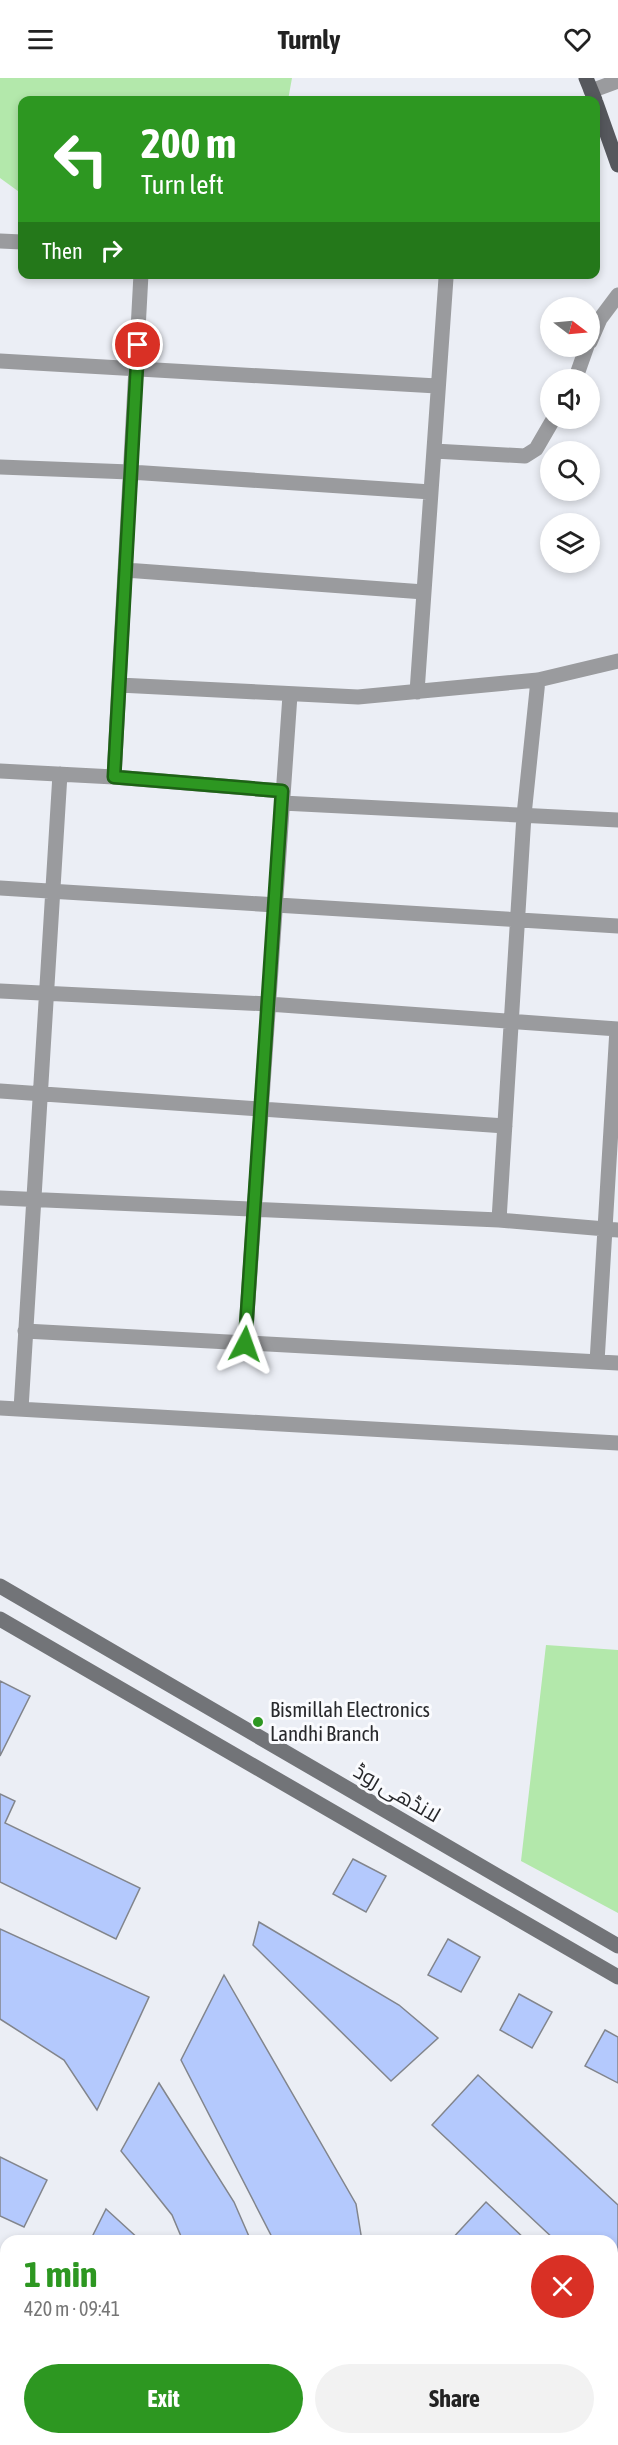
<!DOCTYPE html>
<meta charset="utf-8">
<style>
:root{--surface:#fff;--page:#f2f2f2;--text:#222;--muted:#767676;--accent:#2d9721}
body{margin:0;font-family:"Asap Condensed",Cairo,sans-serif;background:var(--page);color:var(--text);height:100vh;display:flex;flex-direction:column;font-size:22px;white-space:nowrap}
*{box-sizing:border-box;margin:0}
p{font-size:20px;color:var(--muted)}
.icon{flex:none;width:33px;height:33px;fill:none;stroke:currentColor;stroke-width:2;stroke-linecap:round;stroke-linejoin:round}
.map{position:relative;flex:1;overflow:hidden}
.sheet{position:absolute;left:0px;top:2157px;width:618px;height:210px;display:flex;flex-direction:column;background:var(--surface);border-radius:18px 18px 0 0;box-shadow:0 3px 9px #0003}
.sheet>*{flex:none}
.top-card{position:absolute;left:18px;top:18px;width:582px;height:183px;border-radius:12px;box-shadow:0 3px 9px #0003;background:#2d9721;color:#fff;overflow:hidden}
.needle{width:39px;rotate:106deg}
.buttons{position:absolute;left:540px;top:219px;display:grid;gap:12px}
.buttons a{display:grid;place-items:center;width:60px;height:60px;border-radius:50%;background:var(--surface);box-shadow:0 3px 9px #0003;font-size:30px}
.pin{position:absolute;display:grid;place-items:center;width:51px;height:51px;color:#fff;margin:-26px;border:3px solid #fff;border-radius:50%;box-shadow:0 2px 6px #0007}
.me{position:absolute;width:66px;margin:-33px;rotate:4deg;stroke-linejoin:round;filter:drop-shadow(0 0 4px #0008)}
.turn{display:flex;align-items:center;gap:21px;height:126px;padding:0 24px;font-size:27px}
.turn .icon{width:78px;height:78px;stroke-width:2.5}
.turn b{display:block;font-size:42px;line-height:51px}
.then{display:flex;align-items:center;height:57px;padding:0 24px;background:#0003;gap:12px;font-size:22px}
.round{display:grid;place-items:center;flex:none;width:63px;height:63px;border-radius:32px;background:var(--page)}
.headline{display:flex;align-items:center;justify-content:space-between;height:102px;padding:0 24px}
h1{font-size:36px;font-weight:700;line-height:45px;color:var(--accent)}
.primary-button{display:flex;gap:12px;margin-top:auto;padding:12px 24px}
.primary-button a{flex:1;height:69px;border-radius:36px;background:var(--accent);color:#fff;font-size:24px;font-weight:700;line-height:69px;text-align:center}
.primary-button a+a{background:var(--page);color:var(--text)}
header{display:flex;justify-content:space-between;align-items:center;height:78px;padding:0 24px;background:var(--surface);font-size:27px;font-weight:700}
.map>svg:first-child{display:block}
.green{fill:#b3e8ab}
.building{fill:#b4c9fd;stroke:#82858c;stroke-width:1.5}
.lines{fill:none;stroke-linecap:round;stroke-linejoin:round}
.street{stroke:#9a9b9e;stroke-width:15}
.secondary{stroke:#727478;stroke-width:15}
.primary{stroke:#56585d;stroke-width:15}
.route-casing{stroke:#1d6215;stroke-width:15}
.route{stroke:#2d9721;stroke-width:10}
.poi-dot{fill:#2d9721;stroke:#fafbfe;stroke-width:2}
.labels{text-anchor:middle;stroke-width:6;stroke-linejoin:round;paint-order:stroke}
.poi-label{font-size:21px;fill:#28292c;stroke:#fafbfe;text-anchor:start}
.street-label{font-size:21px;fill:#28292c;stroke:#fafbfe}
</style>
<header><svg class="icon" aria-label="menu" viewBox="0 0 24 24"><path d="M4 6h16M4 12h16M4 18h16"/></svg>Turnly<svg class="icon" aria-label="heart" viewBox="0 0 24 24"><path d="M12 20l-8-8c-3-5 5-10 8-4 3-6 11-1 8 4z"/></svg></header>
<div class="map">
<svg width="618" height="2367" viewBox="0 0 618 2367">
<rect width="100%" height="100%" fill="#ebeef5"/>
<!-- green -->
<path class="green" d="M0,0H292L288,22H22V116L0,100Z
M546,1567L618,1572V1835L521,1783Z"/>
<!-- building -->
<path class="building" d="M0,1603L30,1618L0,1678Z
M0,1716L15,1723L5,1745L140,1810L116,1861L0,1804Z
M353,1781L386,1798L366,1834L333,1816Z
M259,1844L399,1927L438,1960L391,2003L253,1867Z
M0,1851L149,1919L97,2032L64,1982L0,1941Z
M448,1861L480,1879L461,1914L428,1897Z
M224,1897L356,2126L362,2163H274L181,1982Z
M519,1916L552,1934L532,1970L500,1952Z
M605,1952L618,1959V2005L585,1988Z
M478,1997L618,2127V2221L612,2215V2163H556L432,2047Z
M159,2005L234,2124L251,2163H183L172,2137L121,2073Z
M0,2079L47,2102L24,2149L0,2138Z
M486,2124L527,2163H450Z
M106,2131L141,2163H90Z
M612,2243L618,2249V2330L612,2325Z
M3,2322L6,2324V2361H75L86,2367H0V2328Z
M133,2361H230L234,2367H146Z
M525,2361H608L614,2367H531Z"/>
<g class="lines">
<!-- street -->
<path class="street" d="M591,13L618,3
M0,163L22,164
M590,264L600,241L618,217
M0,283L437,308
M575,302L587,268
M434,373L525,378L536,371L554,340
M0,389L130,394L431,414
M125,492L424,514
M538,602L524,737L499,1142L618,1152
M119,607L358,619L538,602L618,583
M417,614L446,200L444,196
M0,693L114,699L282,713
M114,699L141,196
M282,725L618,742
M0,810L618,848
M0,913L268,926L618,951
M0,1013L505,1048
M0,1120L499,1142
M25,1253L618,1285
M245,1266L290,617
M597,1284L617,951
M0,1330L618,1365
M21,1331L60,696"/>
<!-- secondary -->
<path class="secondary" d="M0,1508L618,1868
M0,1541L618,1899"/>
<!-- primary -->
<path class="primary" d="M586,0L595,22
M596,25L618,87"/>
</g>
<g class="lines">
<!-- route casing -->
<g class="route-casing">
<path id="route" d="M138,267L114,699L282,713L245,1266"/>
</g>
<!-- route -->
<use href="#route" class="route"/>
</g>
<!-- markers -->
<circle class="poi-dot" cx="258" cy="1644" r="6"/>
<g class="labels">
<!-- poi labels -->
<g class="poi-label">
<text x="270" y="1639">Bismillah Electronics<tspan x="270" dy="24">Landhi Branch</tspan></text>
</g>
<!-- street labels -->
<g class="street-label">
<text transform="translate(397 1715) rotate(30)" y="7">لانڈھی روڈ</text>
</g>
</g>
</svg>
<div class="buttons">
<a><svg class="needle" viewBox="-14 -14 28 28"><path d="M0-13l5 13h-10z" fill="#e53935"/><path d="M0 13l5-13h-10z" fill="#767676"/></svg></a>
<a><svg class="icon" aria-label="sound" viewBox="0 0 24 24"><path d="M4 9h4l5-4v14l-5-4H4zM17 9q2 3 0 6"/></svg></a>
<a><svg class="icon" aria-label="search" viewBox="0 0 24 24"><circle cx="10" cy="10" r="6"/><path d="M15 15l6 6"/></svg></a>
<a><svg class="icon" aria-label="layers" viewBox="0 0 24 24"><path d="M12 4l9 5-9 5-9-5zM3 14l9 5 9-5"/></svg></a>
</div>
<div class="pin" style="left:138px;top:267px;background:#d93025"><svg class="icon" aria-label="arrive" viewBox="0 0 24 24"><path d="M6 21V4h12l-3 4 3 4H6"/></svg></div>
<svg class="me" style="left:245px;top:1266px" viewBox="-20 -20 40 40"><path d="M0-17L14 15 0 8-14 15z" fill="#2d9721" stroke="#fff" stroke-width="4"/></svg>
<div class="top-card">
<div class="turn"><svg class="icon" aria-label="left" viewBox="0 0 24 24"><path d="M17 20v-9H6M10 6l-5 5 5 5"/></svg><div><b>200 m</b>Turn left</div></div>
<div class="then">Then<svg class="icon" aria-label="right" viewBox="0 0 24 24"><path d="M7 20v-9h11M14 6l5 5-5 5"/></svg></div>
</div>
<section class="sheet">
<div class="headline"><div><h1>1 min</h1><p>420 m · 09:41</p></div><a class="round" style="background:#d93025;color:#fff"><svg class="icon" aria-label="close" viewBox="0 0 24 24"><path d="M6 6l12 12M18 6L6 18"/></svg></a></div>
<div class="primary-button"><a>Exit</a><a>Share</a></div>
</section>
</div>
